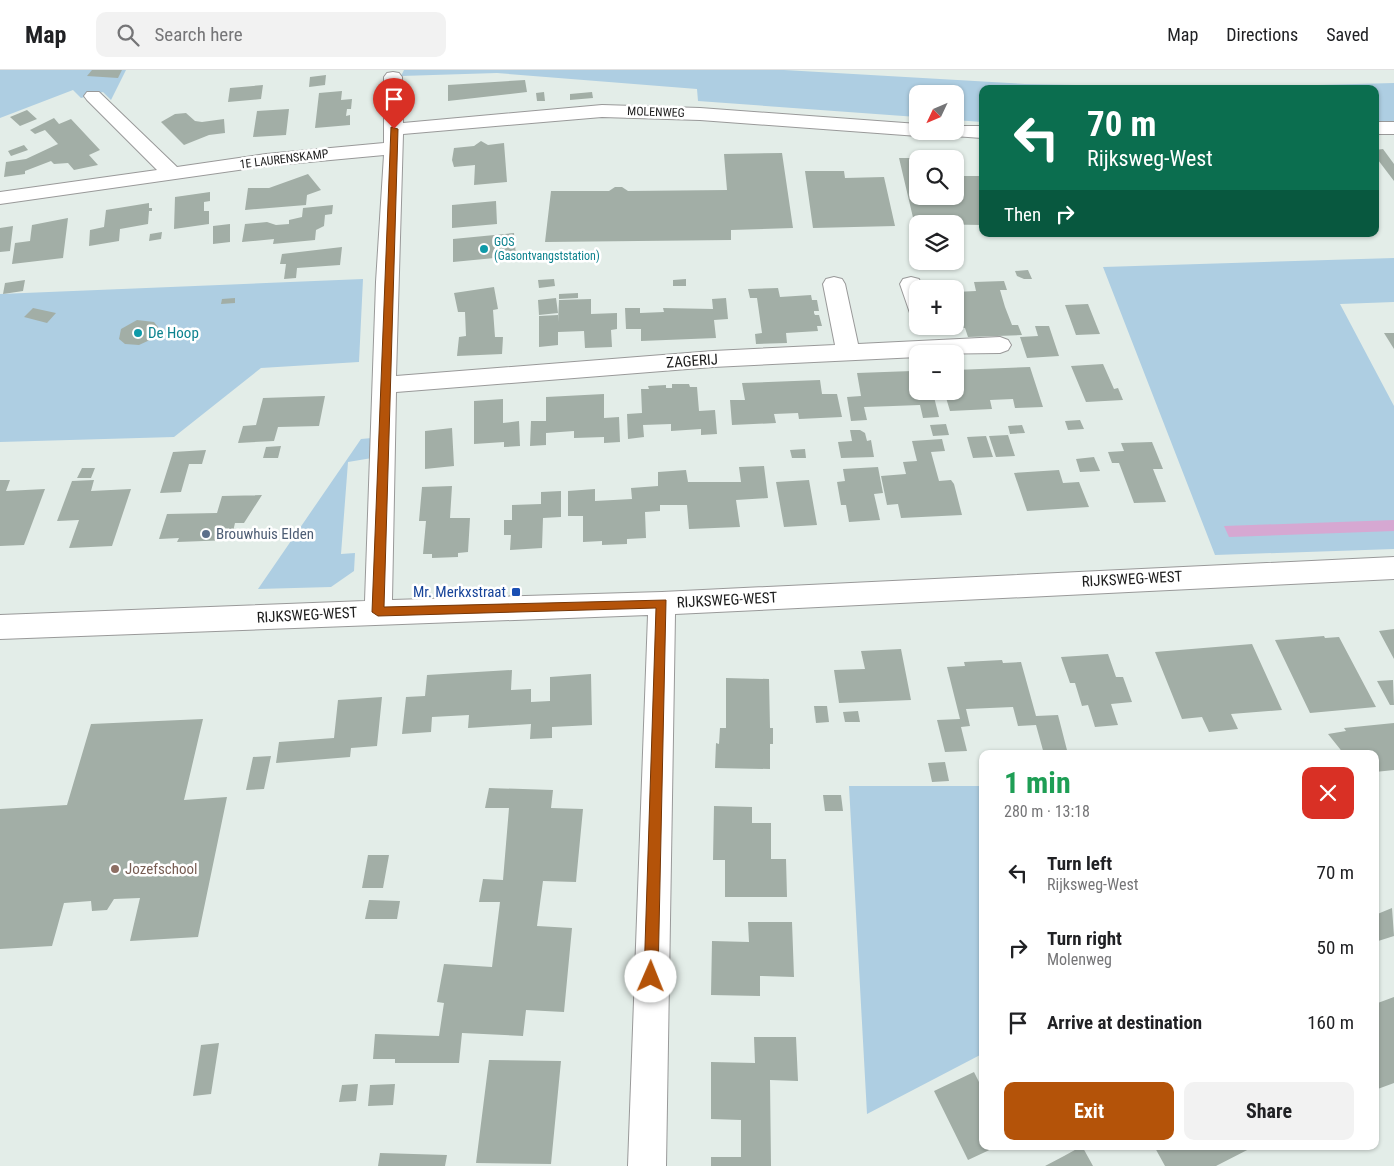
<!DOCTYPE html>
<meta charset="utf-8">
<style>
:root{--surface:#fff;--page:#f2f2f2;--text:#202124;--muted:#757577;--line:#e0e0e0;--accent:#b45309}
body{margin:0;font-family:"Roboto Condensed",sans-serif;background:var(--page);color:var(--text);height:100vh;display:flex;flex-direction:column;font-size:19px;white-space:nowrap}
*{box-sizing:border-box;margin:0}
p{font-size:16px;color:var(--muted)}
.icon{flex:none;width:28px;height:28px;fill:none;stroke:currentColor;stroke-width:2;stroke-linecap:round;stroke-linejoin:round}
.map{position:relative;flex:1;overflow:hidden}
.panel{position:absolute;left:979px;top:680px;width:400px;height:400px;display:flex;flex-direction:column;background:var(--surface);border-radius:10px;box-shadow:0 1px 4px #0004}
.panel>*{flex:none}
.banner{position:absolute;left:979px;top:15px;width:400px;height:152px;border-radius:10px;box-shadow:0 1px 4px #0004;background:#0b6e4f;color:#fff;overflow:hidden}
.needle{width:32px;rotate:226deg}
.tools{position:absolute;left:909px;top:15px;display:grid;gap:10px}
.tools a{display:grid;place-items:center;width:55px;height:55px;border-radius:10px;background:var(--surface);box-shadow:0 1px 4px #0004;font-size:25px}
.pin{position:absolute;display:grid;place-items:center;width:42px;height:42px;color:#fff;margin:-51px -21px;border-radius:50% 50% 50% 0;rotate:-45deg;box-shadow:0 0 5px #0007}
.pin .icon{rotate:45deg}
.me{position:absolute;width:55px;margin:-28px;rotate:1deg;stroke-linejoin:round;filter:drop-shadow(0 0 4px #0008)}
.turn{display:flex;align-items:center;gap:18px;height:105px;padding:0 25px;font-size:22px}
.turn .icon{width:65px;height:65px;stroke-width:2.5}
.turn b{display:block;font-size:35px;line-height:42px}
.then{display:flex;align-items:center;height:48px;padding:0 25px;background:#0003;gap:10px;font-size:19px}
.round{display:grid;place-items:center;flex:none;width:52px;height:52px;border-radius:10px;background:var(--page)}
.head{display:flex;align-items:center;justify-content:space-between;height:85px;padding:0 25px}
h1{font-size:30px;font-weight:700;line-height:38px;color:#1e9e55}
.action{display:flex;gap:10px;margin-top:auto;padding:10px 25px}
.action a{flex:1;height:58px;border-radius:10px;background:var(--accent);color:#fff;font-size:20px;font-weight:700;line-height:58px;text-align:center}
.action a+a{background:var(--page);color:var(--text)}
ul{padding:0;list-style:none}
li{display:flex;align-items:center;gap:15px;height:75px;padding:0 25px}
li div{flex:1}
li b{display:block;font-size:19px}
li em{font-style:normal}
header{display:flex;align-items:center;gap:30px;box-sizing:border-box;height:70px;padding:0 25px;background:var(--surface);border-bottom:1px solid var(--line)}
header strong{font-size:24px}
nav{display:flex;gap:28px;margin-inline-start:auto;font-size:18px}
.search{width:350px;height:45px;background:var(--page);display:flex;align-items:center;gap:12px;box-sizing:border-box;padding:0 18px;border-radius:10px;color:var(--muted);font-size:19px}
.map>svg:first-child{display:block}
.grass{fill:#aecee2}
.water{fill:#d6a8d2}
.building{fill:#a2aea6}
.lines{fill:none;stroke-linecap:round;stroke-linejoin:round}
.street-casing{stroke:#999;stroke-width:2}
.street{fill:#fff;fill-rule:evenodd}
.route{fill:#b45309;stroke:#753606}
.culture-dot{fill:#0f9aa8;stroke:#fff;stroke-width:2}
.service-dot{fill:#5c6f8a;stroke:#fff;stroke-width:2}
.transit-dot{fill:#1a4fb4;stroke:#fff;stroke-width:2}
.education-dot{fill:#8d6e63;stroke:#fff;stroke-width:2}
.labels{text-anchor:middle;stroke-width:5;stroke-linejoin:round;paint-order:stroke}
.far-street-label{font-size:12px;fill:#1c1c1c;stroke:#fff}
.far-culture-label{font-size:12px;fill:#0d838f;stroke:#fff;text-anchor:start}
.culture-label{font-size:15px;fill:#0d838f;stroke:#fff;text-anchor:start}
.street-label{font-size:15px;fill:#1c1c1c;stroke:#fff}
.service-label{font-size:15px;fill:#4e5e75;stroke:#fff;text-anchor:start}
.transit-label{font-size:15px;fill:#164399;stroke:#fff;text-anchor:end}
.education-label{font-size:15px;fill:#785e54;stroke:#fff;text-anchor:start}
</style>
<header>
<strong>Map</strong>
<div class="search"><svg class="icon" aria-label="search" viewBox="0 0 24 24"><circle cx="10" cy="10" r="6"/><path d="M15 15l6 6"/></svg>Search here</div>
<nav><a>Map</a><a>Directions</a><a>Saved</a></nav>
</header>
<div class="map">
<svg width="1394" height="1096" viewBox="0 0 1394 1096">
<rect width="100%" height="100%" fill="#e3ede8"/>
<!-- grass -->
<path class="grass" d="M0,0H126L111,30L103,22L81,28L73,20L0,48Z
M404,0H784L1025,14L1126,16L1237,17L1394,13V53H1375V19H982V52L955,50V24H918L917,47L698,31L697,19L497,3L401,6Z
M1394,188V232L1340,234L1394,336V479L1215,485L1103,197Z
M363,209L359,292L261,298L174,367L0,372V224Z
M372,368V388L348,392L341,484L355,483L354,501L331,517L258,519L361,369Z
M849,716H982V984L867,1044Z"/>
<!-- water -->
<path class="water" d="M1394,450V461L1229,467L1224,456Z"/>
<!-- building -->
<path class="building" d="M92,0H122L118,8L87,6Z
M326,5L325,15L309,17L310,7Z
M525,10L527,22L448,31V15Z
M263,15L261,29L228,32L230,18Z
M342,21L341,30L352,29L351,39H347L346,46L350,45V55L315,58L319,23Z
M544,22L545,31H537L536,23Z
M592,22L593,28L570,30V24Z
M289,39L286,65L253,67L257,41Z
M27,40L37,49L20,56L10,47Z
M186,43L195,51L202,52L224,49L225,63L209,65L184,75L161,52L175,44Z
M54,48L59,54L71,49L100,80L89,85L98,95L74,100L68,93L54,94L51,91L25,101V104L4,107L6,92L26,89L58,74L45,60L35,64L30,60Z
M481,71L488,75L504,73L507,112L474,115L475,95L454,97L452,90L454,78L474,76Z
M24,75L28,80L11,86L8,81Z
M1383,79L1394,94V111L1375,86V80Z
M782,83L793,158L731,160V170L545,172L551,121H609L615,117H622L628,121L727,120L724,84Z
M925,85L939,86L940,88L918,89V126H955V99L958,106H982V155L918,154L915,156L899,88H916L915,86Z
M805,101H844L845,108L884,107L895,156L813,158Z
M308,104L321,120L307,125L306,135L245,140L248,118H269Z
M210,122V131L204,132V141H209V154L174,159L175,127Z
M496,131L497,154L452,158V135Z
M149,133V138H152V141H149L148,154L120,159L119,171L89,176L90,160L104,157L106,140Z
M333,135L332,144L325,145L324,156L316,160L315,170L273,174L274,169L242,172L245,154L267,152L276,155L289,154V150L302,147L303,138Z
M68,148L63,188L12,194L15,173L30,171L32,155Z
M230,154V172L213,174V156Z
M13,156L10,181L0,182V158Z
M162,162L161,169L149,171L150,164Z
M514,163L516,186L453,192V169Z
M342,177L340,195L297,198L296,208L284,209L286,194H280L282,184Z
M1028,200L1032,209H1024L1017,206L1015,201Z
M554,209L555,216L539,218L538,210Z
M686,209V216H673V210Z
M25,210L23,221L3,224L5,213Z
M1004,211L1007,220H1000L1005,237L1012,255H1018L1022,265L968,267L965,258H956L955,222L976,221L974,212Z
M494,217L498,239L493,240L495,267H503L502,284L457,286L459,267L466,266L465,242H458L454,223Z
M778,218L780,227L811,225L812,230H817L819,241H814V243L815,245H819L822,256H817L818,261L786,263L787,273L756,274L755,264L762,263L757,228H750L748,219Z
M578,223V228L559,229V224Z
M235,228V233L221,234L222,229Z
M556,228L558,243L539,245L538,230Z
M726,228L728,249L714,250L716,268L641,271V259H626L625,238H640V243L664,242L663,238L713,239L712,229Z
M591,229V244L617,243V259L611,260L612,277L585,278L584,261L558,262V275L539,277V246L558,245V252L559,230Z
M1088,234L1100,264L1076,265L1065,235Z
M33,238L56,243L47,253L24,247Z
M137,250L154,252L158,257L156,265L152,269L139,275L125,274L119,269L121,259Z
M1035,256H1049L1059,286L1027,288L1020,267L1038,266Z
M1384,263H1394V279Z
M1103,294L1114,319L1118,318L1123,330L1086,332L1071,296Z
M1030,297L1043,337L1015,338L1013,329L990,330L992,339L950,341L944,321H955V316H958L955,300Z
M912,301L918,324L933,323L939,347L923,348L920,335L893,336L864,337L867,350L851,351L847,327L861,326L857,303Z
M820,310L822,324H837L842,347L799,349L798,343L774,344L776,353L732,355L730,330H745L742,313Z
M672,314H689L690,317H697L699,341L715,340L717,364L701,365V359L671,361V354L643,355L644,367L628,369L627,344L642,343L641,319H649L648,316L666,315V318H672Z
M604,324V348L619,347L620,372L604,373V367L574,368V361L546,363V375L530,376L531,351H546V327Z
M325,326L319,356L278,357L274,371L238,373L243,356L256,355L263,328Z
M503,329V353L519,351L520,376L504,377V372L474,374V331Z
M1080,350L1084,359L1068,360L1065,351Z
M946,354L949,365L933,366L930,355Z
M1022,355L1025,363L1010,364L1008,356Z
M452,358L454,396L425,399V361Z
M850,360H860L865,363L867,371L871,370L874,387L841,388L838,372L852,371Z
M1008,365L1015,386L996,387L989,366Z
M986,366L993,387L973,388L967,367Z
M942,369L945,381L931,382L939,411L951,410L954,414L962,445L901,448L898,434L887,435L881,406L906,404L903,392L917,391L912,371Z
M1152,372L1163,399H1153L1166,432L1134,433L1119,393H1112L1108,382L1124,381L1121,373Z
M281,376L278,388H263L266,377Z
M805,379L806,388H792L790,380Z
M206,380L202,394H189L181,422L160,423L173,382Z
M1094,387L1100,401L1080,402L1076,389Z
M764,396L768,428L736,430L740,457L689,459L687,435H660V441L645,442L646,468L627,469V474L602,475V471L583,472V446H568V421L595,419V431L632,429L631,418L658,416V402L686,400L688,412H741L739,397Z
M878,397L883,423L874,424L880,450L849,452L846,435H841L837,412L845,411L843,399Z
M82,398H95L91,408H77Z
M1059,400L1063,413L1079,412L1089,437L1027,441L1014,403Z
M0,410H10L6,421L45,419L24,475L0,476Z
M94,410L91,421L131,419L112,476L69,478L79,450L57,451L72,411Z
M809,410L817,455L784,457L776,412Z
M452,416L450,448H470L468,482L458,483V487L432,488V484H423L426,451H419L422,417Z
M561,421V447L543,448L542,478L510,480L511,465H504V450H512V435L541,434V422Z
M262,425L244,453H235L231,470L177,472L179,468L159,469L167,444L217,443L222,426Z
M1394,559V589L1379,561Z
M1324,566L1325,568L1339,567L1376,637L1310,643L1275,570Z
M1252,574L1282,640L1231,644L1238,659L1209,662L1202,647L1182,649L1155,582Z
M901,579L911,630L839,633L834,600L865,599L861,581Z
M1108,584L1116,607H1123L1132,632L1111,634L1118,655L1095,657L1088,635L1082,636L1075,613H1070L1061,587Z
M1002,590L1003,593L1021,592L1036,646L1058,645L1068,684H1044L1036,655L1018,656L1013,637L966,639L970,656L961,657L967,681L945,682L937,650L960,649L947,597L965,596L964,592Z
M512,600L511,620L531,619V632L550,631V607L591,604L592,655L552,657V668L530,669L531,654L468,658L469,645L432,647L431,662L402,664L406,627L425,626L427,605Z
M726,608L769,609L770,658H773V674H770V699L715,698L716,673L719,674L720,658H726Z
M1393,610L1394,635H1390L1377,611Z
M382,627L377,676L351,678L350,687L276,693L279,672L334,668L338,630Z
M814,636H827L829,652L816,653Z
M858,641L860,652H845L843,642Z
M203,649L184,730L227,727L198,867L130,871L140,828L114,829L107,840L92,841L91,831L64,833L52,876L0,879V739L67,735L91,654Z
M1394,653V700L1375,702V684H1344L1328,664L1346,661L1344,658Z
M271,686L264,719L246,720L253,687Z
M945,692L949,711L932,712L928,693Z
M489,718L553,720L551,738L583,739L576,812L543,811L537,856L572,858L564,942L526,940L523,966L462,963L459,993H395V989H373L375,964L439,966L444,933L437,932L444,894L492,897L500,832H479L483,809L503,810L509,738H485Z
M823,725H841L843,741H825Z
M714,736L752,737V753H771V789H786L787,827H725V790H713Z
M368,785H389L383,818H362Z
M369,830L400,831L397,849H365Z
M1392,838L1394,866L1375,872V845Z
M748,852H792L794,907L760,906V926L711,925L712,871L749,872Z
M1394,927V1013L1375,1020V934Z
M754,967H796L798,1011L770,1010L771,1096H711V1087H741V1050L711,1049V992L755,993Z
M219,973L211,1024L193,1026L201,975Z
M489,990L561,991L551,1094L476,1093Z
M974,1002L982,1018V1076H998L968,1090L934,1021Z
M358,1014L356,1031L339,1032L342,1015Z
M395,1014L393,1035L368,1036L370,1015Z
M1082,1076L1093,1096H1045L1064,1086Z
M1154,1076H1255L1216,1096H1165Z
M380,1083L447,1085L445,1096H378Z"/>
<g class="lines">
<!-- street casing -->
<g class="street-casing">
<path id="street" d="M393,2L399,3L402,7L403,53L602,35L700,38L918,54V61H927L918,66L700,50L602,47L403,64L396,306L713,281L835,275L823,214L826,209L834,207L842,209L845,214L858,274L1000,267L1008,270L1011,275L1008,280L1000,283L918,284V287L713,297L396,322L392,530L662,522L1394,487V509L675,544L666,1096H628L648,545L0,569V545L365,531L376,212L384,85L266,96L0,134V122L157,100L87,30L84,26L87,22H99L177,97L266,84L384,73V7L387,3Z
M1375,52H1394V64H1375Z
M955,56H982V68L940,65L938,61H955Z
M911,207L919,209L923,219H918V245L910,243L900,214L903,209Z"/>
</g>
<!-- street -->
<use href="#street" class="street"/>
</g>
<!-- route -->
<path class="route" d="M391,57L398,59L384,537L666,530L658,907L656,912L651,914L646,912L644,907L656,538L378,546L372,542Z"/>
<!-- markers -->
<g class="culture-dot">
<circle cx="484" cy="179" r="5"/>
<circle cx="138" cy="263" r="5"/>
</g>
<circle class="service-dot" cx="206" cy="464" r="5"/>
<rect class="transit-dot" x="511" y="517" width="10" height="10" rx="2.5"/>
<circle class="education-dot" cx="115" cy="799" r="5"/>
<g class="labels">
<!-- far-street labels -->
<g class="far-street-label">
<text transform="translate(656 42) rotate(2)" y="4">MOLENWEG</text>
<text transform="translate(284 89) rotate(-7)" y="4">1E LAURENSKAMP</text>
</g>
<!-- far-culture labels -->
<g class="far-culture-label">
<text x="494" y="176">GOS<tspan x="494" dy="14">(Gasontvangststation)</tspan></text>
</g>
<!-- culture labels -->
<g class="culture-label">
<text x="148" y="268">De Hoop</text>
</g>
<!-- street labels -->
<g class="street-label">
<text transform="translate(692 291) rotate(-4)" y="5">ZAGERIJ</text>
<text transform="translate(1132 509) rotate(-3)" y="5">RIJKSWEG-WEST</text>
<text transform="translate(727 530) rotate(-3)" y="5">RIJKSWEG-WEST</text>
<text transform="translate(307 545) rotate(-3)" y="5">RIJKSWEG-WEST</text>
</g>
<!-- service labels -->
<g class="service-label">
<text x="216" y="469">Brouwhuis Elden</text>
</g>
<!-- transit labels -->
<g class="transit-label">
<text x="506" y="527">Mr. Merkxstraat</text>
</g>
<!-- education labels -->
<g class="education-label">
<text x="125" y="804">Jozefschool</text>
</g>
</g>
</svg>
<div class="tools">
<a><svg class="needle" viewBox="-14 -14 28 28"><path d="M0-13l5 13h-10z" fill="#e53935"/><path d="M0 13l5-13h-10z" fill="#757577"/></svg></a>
<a><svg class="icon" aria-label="search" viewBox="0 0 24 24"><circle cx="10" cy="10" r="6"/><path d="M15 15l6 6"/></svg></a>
<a><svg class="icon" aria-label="layers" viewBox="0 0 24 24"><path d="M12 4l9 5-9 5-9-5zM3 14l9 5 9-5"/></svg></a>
<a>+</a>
<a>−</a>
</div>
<div class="pin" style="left:394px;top:59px;background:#d93025"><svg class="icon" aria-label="arrive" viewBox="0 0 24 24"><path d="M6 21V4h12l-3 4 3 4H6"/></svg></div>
<svg class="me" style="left:651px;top:907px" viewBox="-20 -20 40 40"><circle r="19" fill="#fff"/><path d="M0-13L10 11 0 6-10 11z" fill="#b45309"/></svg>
<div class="banner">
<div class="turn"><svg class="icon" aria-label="left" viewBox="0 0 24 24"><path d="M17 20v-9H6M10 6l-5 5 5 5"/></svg><div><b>70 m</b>Rijksweg-West</div></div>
<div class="then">Then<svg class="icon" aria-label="right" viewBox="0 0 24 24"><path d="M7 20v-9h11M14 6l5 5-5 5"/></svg></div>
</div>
<section class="panel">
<div class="head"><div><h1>1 min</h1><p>280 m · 13:18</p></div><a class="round" style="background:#d93025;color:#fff"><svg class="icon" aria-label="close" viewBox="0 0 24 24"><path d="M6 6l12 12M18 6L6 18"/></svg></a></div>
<ul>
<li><svg class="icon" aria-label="left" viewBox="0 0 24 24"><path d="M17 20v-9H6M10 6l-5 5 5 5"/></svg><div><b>Turn left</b><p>Rijksweg-West</p></div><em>70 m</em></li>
<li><svg class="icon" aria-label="right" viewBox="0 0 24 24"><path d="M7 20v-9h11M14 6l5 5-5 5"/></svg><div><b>Turn right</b><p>Molenweg</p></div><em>50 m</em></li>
<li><svg class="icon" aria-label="arrive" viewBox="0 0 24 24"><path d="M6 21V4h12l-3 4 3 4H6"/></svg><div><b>Arrive at destination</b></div><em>160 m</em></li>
</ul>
<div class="action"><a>Exit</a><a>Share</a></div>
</section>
</div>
